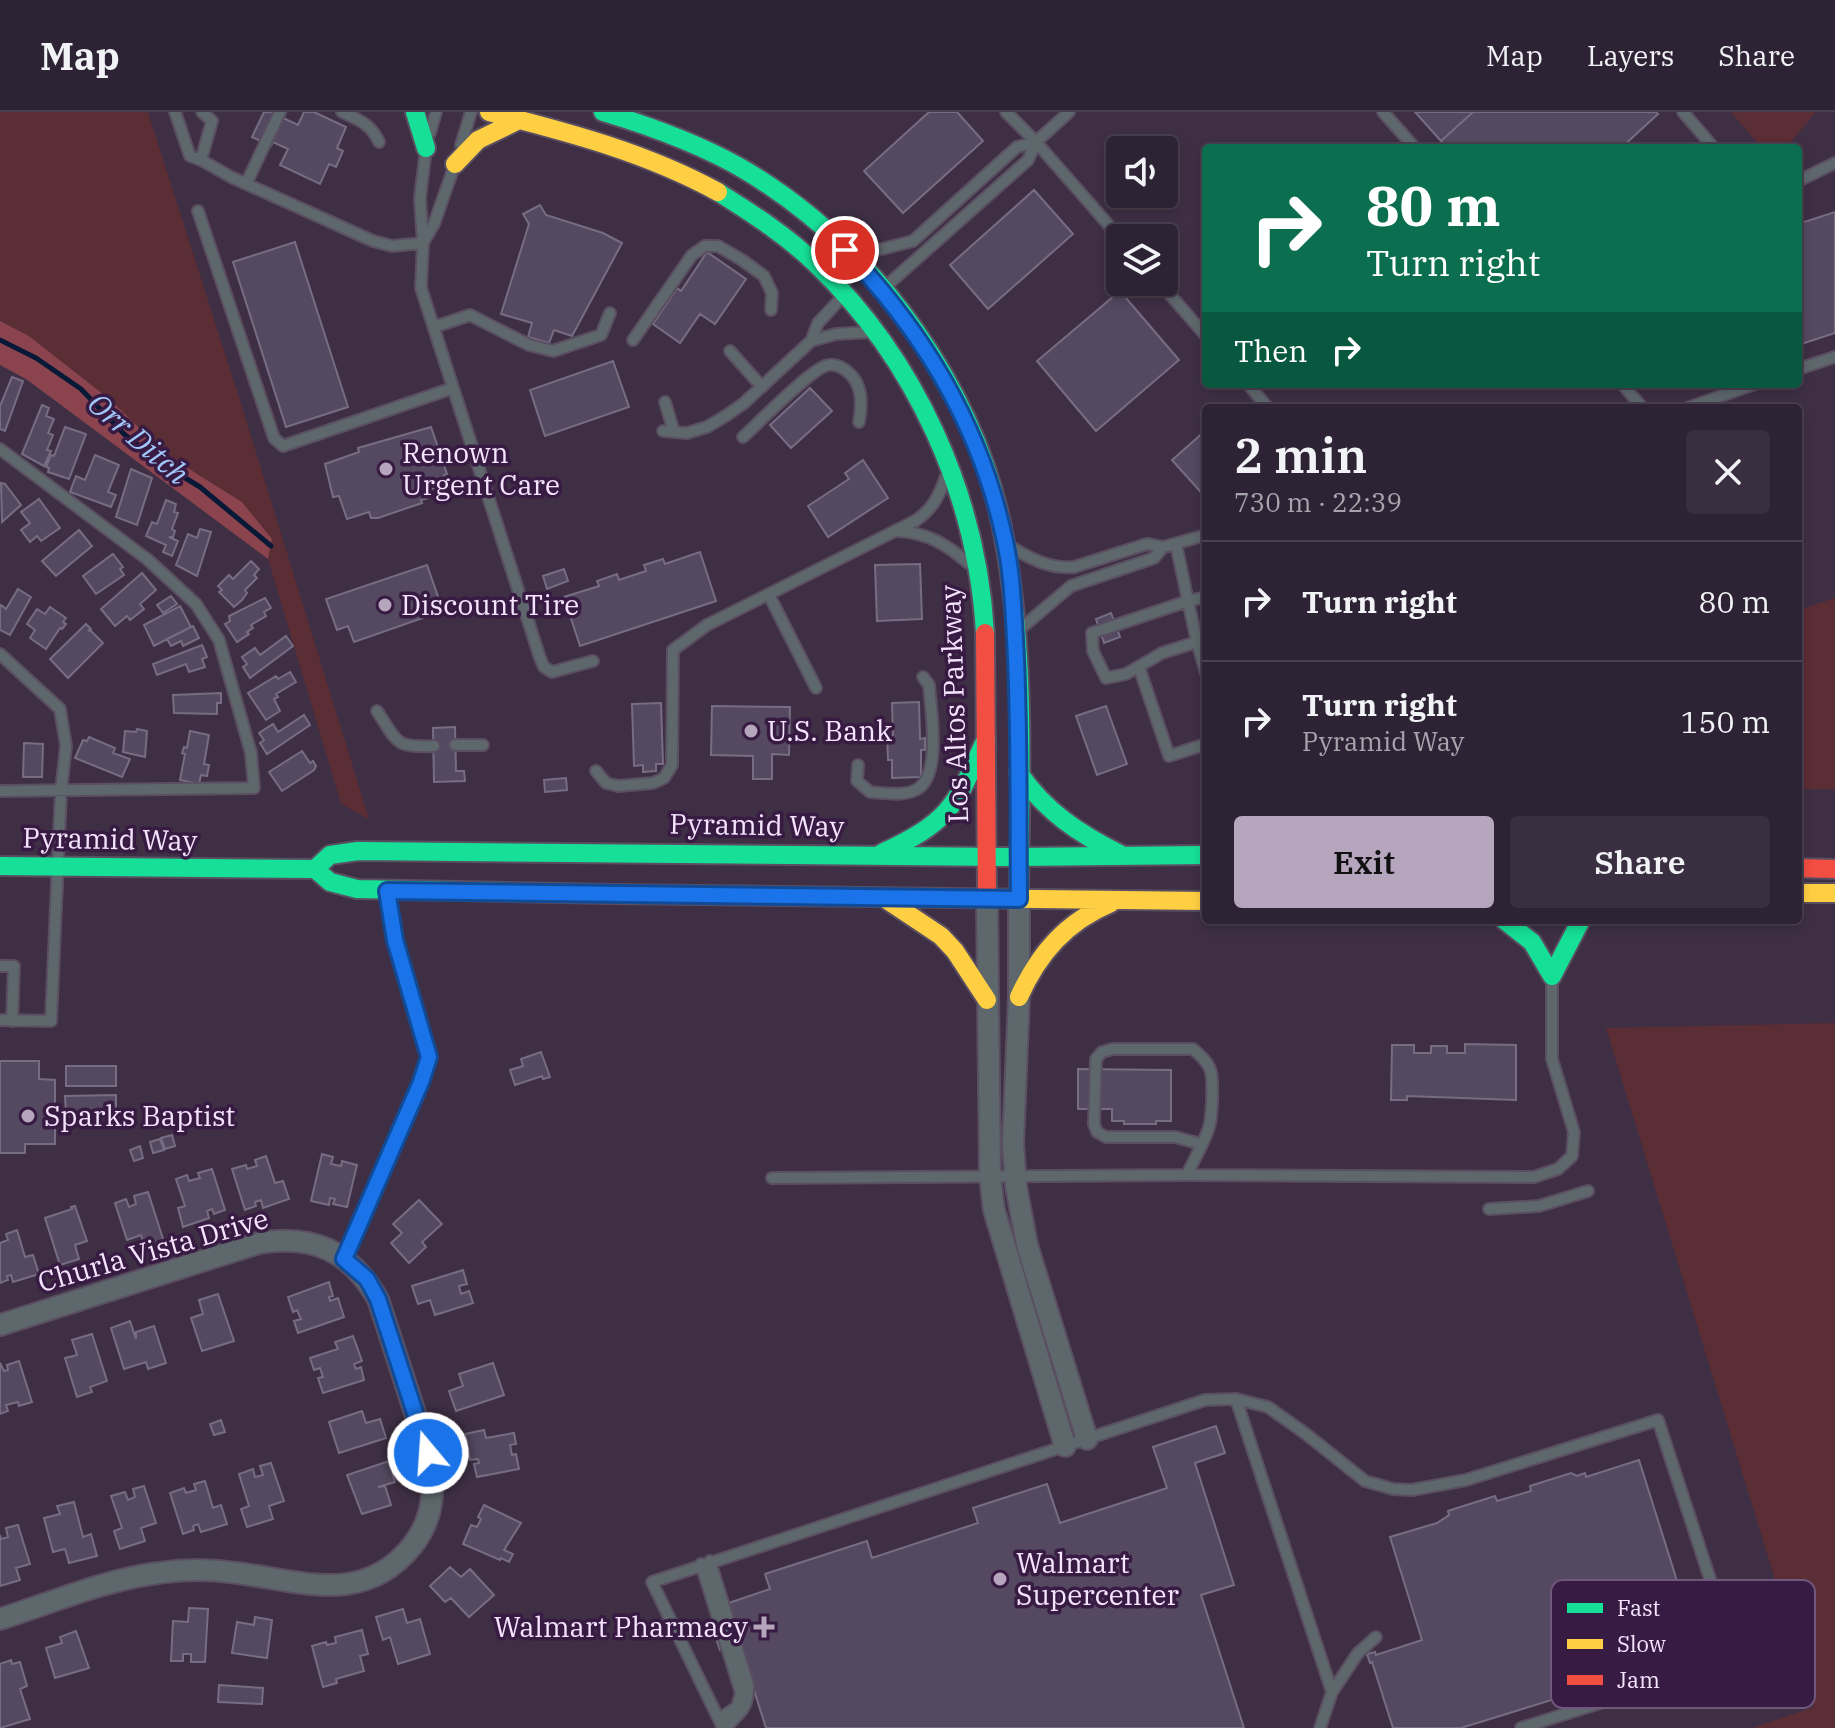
<!DOCTYPE html>
<meta charset="utf-8">
<style>
:root{--surface:#2e2334;--page:#3a2f40;--text:#f1f3f6;--muted:#a7a4ac;--line:#49404f;--accent:#b5a5bd}
body{margin:0;font-family:"IBM Plex Serif",serif;background:var(--page);color:var(--text);height:100vh;display:flex;flex-direction:column;font-size:30px;white-space:nowrap}
*{box-sizing:border-box;margin:0}
p{font-size:26px;color:var(--muted)}
.icon{flex:none;width:44px;height:44px;fill:none;stroke:currentColor;stroke-width:2;stroke-linecap:round;stroke-linejoin:round}
.map{position:relative;flex:1;overflow:hidden}
.panel{position:absolute;left:1202px;top:292px;width:600px;height:520px;display:flex;flex-direction:column;background:var(--surface);border-radius:8px;box-shadow:0 4px 12px #0003,0 0 0 2px var(--line)}
.panel>*{flex:none}
.hud{position:absolute;left:1202px;top:32px;width:600px;height:244px;border-radius:8px;box-shadow:0 4px 12px #0003,0 0 0 2px var(--line);background:#0b6e4f;color:#fff;overflow:hidden}
.tools{position:absolute;left:1106px;top:24px;display:grid;gap:16px}
.tools a{display:grid;place-items:center;width:72px;height:72px;border-radius:8px;background:var(--surface);box-shadow:0 4px 12px #0003,0 0 0 2px var(--line);font-size:40px}
.pin{position:absolute;display:grid;place-items:center;width:68px;height:68px;color:#fff;margin:-34px;border:4px solid #fff;border-radius:50%;box-shadow:0 2px 8px #0007}
.me{position:absolute;width:88px;margin:-44px;rotate:342deg;stroke-linejoin:round;filter:drop-shadow(0 0 6px #0008)}
.turn{display:flex;align-items:center;gap:28px;height:168px;padding:0 32px;font-size:36px}
.turn .icon{width:104px;height:104px;stroke-width:2.5}
.turn b{display:block;font-size:56px;line-height:68px}
.then{display:flex;align-items:center;height:76px;padding:0 32px;background:#0003;gap:16px;font-size:30px}
.round{display:grid;place-items:center;flex:none;width:84px;height:84px;border-radius:8px;background:var(--page)}
.headline{display:flex;align-items:center;justify-content:space-between;height:136px;padding:0 32px}
h1{font-size:48px;font-weight:600;line-height:60px}
.action{display:flex;gap:16px;margin-top:auto;padding:16px 32px}
.action a{flex:1;height:92px;border-radius:8px;background:var(--accent);color:#111;font-size:32px;font-weight:600;line-height:92px;text-align:center}
.action a+a{background:var(--page);color:var(--text)}
ul{padding:0;list-style:none}
li{display:flex;align-items:center;gap:24px;height:120px;padding:0 32px;border-top:2px solid var(--line)}
li div{flex:1}
li b{display:block;font-size:30px}
li em{font-style:normal}
header{display:flex;align-items:center;gap:48px;box-sizing:border-box;height:112px;padding:0 40px;background:var(--surface);border-bottom:2px solid var(--line)}
header strong{font-size:38px}
nav{display:flex;gap:44px;margin-inline-start:auto;font-size:28px}
.map>svg:first-child{display:block}
.green{fill:#5b2d34}
.forest{fill:#8b444e}
.lines{fill:none;stroke-linecap:round;stroke-linejoin:round}
.stream{stroke:#071936;stroke-width:5}
.building{fill:#544960;stroke:#776d82;stroke-width:2}
.lane-casing{stroke:#5a4e61;stroke-width:14}
.street-casing{stroke:#5a4e61;stroke-width:24}
.fast-casing{stroke:#5a4e61;stroke-width:22}
.slow-casing{stroke:#5a4e61;stroke-width:22}
.jam-casing{stroke:#5a4e61;stroke-width:22}
.lane{stroke:#5e676c;stroke-width:10}
.street{stroke:#5e676c;stroke-width:20}
.fast{stroke:#16e098;stroke-width:18}
.slow{stroke:#ffcf43;stroke-width:18}
.jam{stroke:#f24e42;stroke-width:18}
.route-casing{stroke:#114b97;stroke-width:20}
.route{stroke:#1a73e8;stroke-width:14}
.poi-dot{fill:#b5a5bd;stroke:#381b43;stroke-width:3}
.labels{text-anchor:middle;stroke-width:7;stroke-linejoin:round;paint-order:stroke}
.poi-label{font-size:28px;fill:#f5e4fd;stroke:#381b43;text-anchor:start}
.street-label{font-size:28px;fill:#f5e4fd;stroke:#381b43}
.water-label{font-size:30px;font-style:italic;fill:#a1c7fa;stroke:#381b43}
.key{fill:#381b43;stroke:#71577b;stroke-width:2}
.key-label{font-size:22px;fill:#f5e4fd}
</style>
<header>
<strong>Map</strong>
<nav><a>Map</a><a>Layers</a><a>Share</a></nav>
</header>
<div class="map">
<svg width="1835" height="1616" viewBox="0 0 1835 1616">
<rect width="100%" height="100%" fill="#3e2f45"/>
<!-- green -->
<path class="green" d="M0,0H148L243,298L369,707L341,692L268,447L272,427L242,390L170,345L108,286L29,224L0,209Z
M1731,0H1816L1786,36H1762Z
M1835,486V677H1798V498Z
M1835,911V1616H1752L1814,1595L1606,916Z"/>
<!-- forest -->
<path class="forest" d="M0,209L29,224L108,286L170,345L242,390L272,427L268,447L26,267L0,253Z"/>
<g class="lines">
<!-- stream -->
<path class="stream" d="M0,228L36,246L81,277L124,322L164,353L200,375L271,434"/>
</g>
<!-- building -->
<path class="building" d="M264,0H277L283,6L298,13L304,0H314L346,15L337,36L343,39L336,55L329,52L320,72L280,53L288,37L273,30L271,34L252,25Z
M957,0L983,29L903,101L864,59L929,0Z
M1415,0H1473L1441,29Z
M1473,0H1656L1658,2L1621,36H1447L1441,29Z
M1034,78L1073,122L988,197L950,153Z
M540,93L546,103L603,121L622,131L572,224L554,218L549,231L528,225L532,211L501,202L529,112L523,102Z
M1835,100V221L1798,233V112Z
M295,130L348,295L286,315L233,150Z
M707,140L746,167L715,212L700,202L680,231L653,212L677,176L681,179Z
M1120,179L1179,248L1096,319L1037,249Z
M613,249L629,295L545,324L530,278Z
M12,265L23,269L5,319L0,317V294Z
M810,276L832,299L791,336L770,313Z
M42,293L49,296L46,304L54,307L48,321L53,323L47,338L51,339L44,354L22,342Z
M65,315L86,322L69,367L48,360L49,356L46,355L51,343L54,344Z
M431,315L447,362L444,363L447,372L425,379L428,386L421,388L422,391L378,406H371L369,400L347,407L339,384L333,385L325,352L359,340L358,336Z
M1206,318V386L1172,348Z
M95,343L119,353L108,380L116,383L111,395L70,380L76,364L85,368Z
M863,348L888,386L828,425L808,394L849,367L845,361Z
M131,357L152,366L137,413L116,405Z
M1,371L5,372L21,393L2,410Z
M39,387L60,416L41,429L37,424L30,430L21,418L30,411L21,400Z
M166,388L176,392L174,400L178,401L172,417L175,419L173,425H169L178,429L172,444L163,440L166,433L146,424L152,410L157,412Z
M200,417L211,420L197,464L176,453L188,422L197,426Z
M79,418L92,434L56,464L42,449Z
M700,440L716,489L580,534L564,485L599,474L597,469L617,462L619,468L646,459L644,453L663,447L665,452Z
M113,442L123,455L120,457L124,463L96,482L83,464Z
M251,449L259,457L254,463L257,466L245,478L247,481L242,488L234,495L219,480L222,478L218,474L229,463L233,467Z
M920,452L922,507L877,509L875,453Z
M427,453L443,499L354,530L348,514L337,518L326,487Z
M564,457L568,469L547,477L543,464Z
M142,461L156,478L140,492L144,497L130,508L127,504L115,514L101,497Z
M18,477L31,485L10,523L0,518V495L1,493L6,497Z
M171,484L177,492L163,501L157,493Z
M265,486L271,496L264,500L266,504L251,513L253,516L247,520L249,522L237,530L225,512L230,509L229,504Z
M180,494L191,515L154,534L144,513Z
M50,495L66,506L63,510L66,512L62,517L60,516L46,537L30,526L35,518L27,512L37,497L45,502Z
M1111,501L1120,525L1104,531L1096,507Z
M86,512L91,517L88,519L90,518L103,531L68,566L50,547Z
M193,514L199,526L183,534L181,529L171,534L167,527Z
M286,524L293,534L250,566L243,555L247,552L242,545L255,536L260,543Z
M202,533L207,545L202,547L205,555L189,560L186,552L157,563L153,552Z
M290,560L296,570L276,582L278,585L274,587L280,599L266,608L248,581L276,564L278,567Z
M221,581V591H217V602L174,601L173,583Z
M919,590L920,627L925,626V638H921V665L892,666V648H888L887,623H893L892,591Z
M661,591L663,652H656V659L643,660V653L634,654L632,592Z
M712,594L790,595L789,643L772,642V667H753V644L711,643Z
M1106,594L1127,652L1097,663L1076,604Z
M304,603L310,613L267,642L260,631L264,628L259,621L273,612L278,620Z
M455,615L456,659H464L465,669L434,670L433,616Z
M137,617L147,619L145,645L123,640L125,619L136,620Z
M190,619L209,623L204,652L209,653L207,664L201,663L199,672L180,668L185,642L182,641L184,635L187,636Z
M89,625L115,636L113,641L130,647L122,665L75,646L83,628L87,629Z
M24,631L43,632L42,665H23Z
M302,639L310,651L313,649L316,654L314,658L282,679L269,660Z
M566,666L567,678L545,680L544,668Z
M1465,932L1516,933V988L1407,984V988H1391L1392,933H1414V941H1431V934H1447V941H1465Z
M541,940L550,965L543,967L542,964L515,973L510,958L523,954L521,947Z
M0,949H39V967L55,968V1032H25V1041H0Z
M66,954H116V974H66Z
M1078,957L1171,958V1009H1156V1012H1124V1009H1112V997H1078Z
M116,983V1004H66L65,984Z
M172,1023L175,1034L165,1037L161,1026Z
M160,1027L164,1038L153,1041L150,1030Z
M140,1034L143,1046L134,1049L130,1038Z
M322,1042L333,1045L331,1052L341,1054L342,1049L357,1053L347,1095L333,1092L335,1087L330,1086L329,1093L311,1089Z
M266,1044L275,1071L283,1069L289,1087L263,1096L261,1088L255,1090L256,1094L245,1098L232,1057L246,1053L247,1057L257,1054L255,1048Z
M212,1057L225,1098L214,1102L212,1097L207,1099L209,1106L183,1115L178,1096L185,1094L176,1067L187,1063L189,1069L200,1066L198,1061Z
M148,1080L164,1130L145,1136L141,1123L127,1128L115,1091L126,1087L129,1095L136,1092L134,1084Z
M419,1088L442,1112L422,1130L426,1135L409,1151L391,1131L402,1121L393,1112Z
M75,1094L87,1129L75,1133L79,1147L60,1153L45,1106L72,1097L71,1095Z
M17,1118L25,1145L33,1143L39,1162L13,1170L11,1163L7,1164L8,1168L0,1171V1131L8,1128L6,1122Z
M463,1158L467,1172L459,1174L461,1182L469,1179L473,1191L435,1203L430,1188L418,1192L412,1174Z
M329,1170L333,1184L329,1185L330,1189L338,1186L344,1205L298,1221L294,1209L301,1207L297,1198L293,1200L288,1185Z
M218,1182L234,1229L202,1239L191,1206L203,1202L199,1188Z
M130,1209L136,1227V1220L154,1214L166,1251L148,1257L146,1250L124,1257L111,1216Z
M92,1222L107,1269L90,1275L92,1280L77,1285L65,1246L77,1243L72,1228Z
M353,1224L362,1249L354,1252L356,1257L361,1255L364,1268L323,1281L318,1266L323,1265L320,1256L314,1258L310,1246L338,1237L335,1230Z
M19,1249L32,1290L19,1294L18,1290L6,1293L8,1299L0,1302V1251L4,1259L8,1258L7,1253Z
M493,1251L504,1283L456,1299L449,1279L463,1274L459,1262Z
M362,1299L366,1311L380,1307L386,1326L339,1341L329,1310Z
M221,1308L225,1320L214,1323L210,1312Z
M1216,1314L1225,1341L1195,1351L1234,1473L1201,1483L1244,1616H766L739,1531L720,1538L711,1512L730,1506L726,1492L770,1477L765,1462L867,1429L872,1446L978,1411L973,1396L1047,1372L1060,1411L1167,1376L1153,1335Z
M484,1318L486,1326L514,1321L516,1332L510,1333L512,1343L516,1342L519,1357L477,1365L474,1352L479,1351L478,1347L470,1348L465,1322Z
M1639,1348L1700,1542L1461,1616H1393L1372,1550L1370,1551L1367,1542L1375,1540L1376,1543L1422,1528L1390,1425L1437,1411L1449,1403L1448,1399L1454,1397L1495,1384L1497,1389L1531,1379L1530,1374L1571,1361L1577,1364L1585,1361L1586,1365Z
M389,1349L395,1370L378,1375L385,1374L391,1393L362,1402L347,1363Z
M271,1351L284,1389L269,1394L273,1407L247,1415L241,1397L249,1394L239,1362L253,1357L255,1365L263,1363L260,1354Z
M205,1369L213,1396L221,1393L227,1412L201,1420L198,1412L193,1414L194,1418L183,1422L170,1381L184,1376L186,1381L196,1378L194,1372Z
M144,1374L156,1411L141,1416L145,1429L120,1437L114,1419L122,1416L111,1384L125,1380L128,1388L135,1385L133,1377Z
M74,1390L83,1425L91,1422L97,1444L69,1451L65,1437L53,1440L44,1406L60,1402L57,1394Z
M484,1393L521,1411L504,1438L513,1442L509,1450L501,1446L500,1448L463,1432L471,1413L477,1415L481,1407L478,1405Z
M18,1413L30,1452L16,1456L20,1468L0,1474V1423L1,1427L8,1425L6,1416Z
M450,1455L461,1465L470,1457L494,1483L469,1505L451,1486L445,1490L430,1474Z
M189,1496L208,1497L205,1550H191V1542H183V1549H171L173,1509L188,1510Z
M403,1497L407,1511L420,1507L430,1542L398,1552L390,1525L383,1528L376,1505Z
M255,1505L272,1508L267,1546L232,1541L237,1510L254,1513Z
M362,1518L368,1542L360,1544L364,1559L336,1567L337,1571L323,1575L312,1534L326,1530L327,1533L336,1531L335,1525Z
M76,1519L89,1556L55,1566L46,1536L62,1531L60,1525Z
M11,1548L12,1552L20,1550L27,1574L20,1577L30,1607L0,1616V1552Z
M219,1573L263,1576L262,1592L218,1590Z"/>
<g class="lines">
<!-- lane casing -->
<g class="lane-casing">
<path id="lane" d="M175,0L190,44L201,48
M202,0L212,9L201,48L231,65L373,129L392,134L423,131
M342,0C359,8 371,12 379,30
M1006,0L1036,30L1120,126
M1383,0L1415,36
M1683,0L1714,36
M430,21L436,0
M461,33L471,0
M426,37L420,86L423,131L421,176L540,546L544,555L552,560L593,549
M1798,69L1835,51
M246,72L280,0
M198,99L274,326L283,334L453,276
M424,129L434,112L455,52
M855,138H878L913,129L1017,35L1036,30L1069,0
M1159,170L1206,224
M884,176L1028,48L1036,30
M434,215L470,203L529,233L553,239L601,223L610,201
M633,228L692,143L705,134H718L742,148L764,164L772,181L771,198
M811,229L818,211L844,183
M730,239L762,275
M1798,257L1835,245
M1248,272L1268,296
M1622,272L1643,296
M665,290L674,320
M1687,296L1755,272
M663,319L687,321L707,315L727,303L744,291L811,229L836,222L871,220
M743,325C758,312 813,254 829,253C837,252 846,257 851,263C863,275 862,294 859,310
M0,337L147,447L196,492L219,528L251,641L254,676L0,679
M898,419C928,421 946,432 968,451
M1176,432L1188,489L1092,521L1093,539L1106,566L1126,562L1162,541L1197,530L1188,489L1206,485
M1010,434C1030,447 1050,457 1074,455L1147,432L1163,435L1206,423
M769,483L816,576
M1019,518L1071,474L1154,446L1163,435
M1197,530L1206,561
M0,542L60,597L66,634L61,679L51,909L0,908
M1139,555L1169,644L1206,632
M377,599C398,630 394,636 434,634
M455,633H483
M858,653L857,669L870,680C884,681 907,685 919,676C941,660 931,599 929,573L923,565
M596,659L606,671L618,674L653,671L664,666L672,653L673,538L707,513L915,409C933,397 939,384 946,364
M0,854H14L12,909
M1187,1063C1194,1047 1204,1032 1209,1015C1212,1006 1214,966 1210,957C1207,949 1200,943 1193,937H1113L1102,940L1096,947L1094,1012L1097,1020L1106,1025H1175L1201,1032
M772,1066L1187,1063L1534,1065L1558,1057L1572,1044L1574,1020L1552,947V866
M1489,1097L1539,1094L1588,1079
M344,1147L421,970L429,945L395,828L388,785
M1236,1287L1332,1580L1320,1616
M710,1449L748,1572C749,1596 741,1600 725,1616
M701,1452L741,1581L737,1595L719,1607
M1332,1580L1358,1541L1376,1525
M723,1616L652,1470L1205,1288L1236,1287L1268,1295L1306,1322L1365,1369L1393,1377L1412,1378L1466,1368L1658,1308L1727,1519C1726,1540 1719,1548 1701,1559L1521,1616"/>
</g>
<!-- street casing -->
<g class="street-casing">
<path id="street" d="M987,787L990,1065L994,1098L1065,1334
M1019,787V885L1013,1032L1016,1074L1027,1133L1087,1327
M0,1213L259,1131C314,1122 350,1139 378,1187L428,1341C436,1374 434,1407 412,1434C364,1494 301,1469 237,1461C211,1457 184,1457 158,1461C104,1468 51,1491 0,1507"/>
</g>
<!-- fast casing -->
<g class="fast-casing">
<path id="fast" d="M415,0L426,36
M603,0C653,15 703,33 748,60C878,139 979,281 1005,431C1026,548 1020,669 1019,787
M718,80C753,102 787,124 816,152C916,248 977,383 985,521
M1019,661C1045,699 1079,722 1120,742
M882,741C951,709 955,694 986,627
M0,754L315,757L330,770L357,777L613,782
M315,757L330,743L358,739L1006,745L1206,743
M1504,808L1532,830L1552,864
M1552,864L1581,808"/>
</g>
<!-- slow casing -->
<g class="slow-casing">
<path id="slow" d="M489,0C568,20 647,41 718,80
M455,52L478,28L519,8
M1798,781H1835
M613,782L1206,789
M884,786L941,824L955,839L987,888
M1019,885C1039,841 1066,810 1111,791"/>
</g>
<!-- jam casing -->
<g class="jam-casing">
<path id="jam" d="M985,521L987,787
M1798,756L1835,757"/>
</g>
<!-- lane -->
<use href="#lane" class="lane"/>
<!-- street -->
<use href="#street" class="street"/>
<!-- fast -->
<use href="#fast" class="fast"/>
<!-- slow -->
<use href="#slow" class="slow"/>
<!-- jam -->
<use href="#jam" class="jam"/>
</g>
<g class="lines">
<!-- route casing -->
<g class="route-casing">
<path id="route" d="M428,1341L378,1187L367,1167L344,1147L421,970L429,945L395,828L387,779L1019,787C1018,700 1020,614 1015,527C1013,493 1012,458 1004,425C980,314 923,219 845,138"/>
</g>
<!-- route -->
<use href="#route" class="route"/>
</g>
<!-- markers -->
<g class="poi-dot">
<circle cx="386" cy="357" r="8"/>
<circle cx="385" cy="493" r="8"/>
<circle cx="751" cy="619" r="8"/>
<circle cx="28" cy="1004" r="8"/>
<circle cx="1000" cy="1467" r="8"/>
<path d="M760 1503h8v8h8v8h-8v8h-8v-8h-8v-8h8z"/>
</g>
<g class="labels">
<!-- poi labels -->
<g class="poi-label">
<text x="402" y="351">Renown<tspan x="402" dy="32">Urgent Care</tspan></text>
<text x="401" y="503">Discount Tire</text>
<text x="767" y="629">U.S. Bank</text>
<text x="44" y="1014">Sparks Baptist</text>
<text x="1016" y="1461">Walmart<tspan x="1016" dy="32">Supercenter</tspan></text>
<text x="748" y="1525" text-anchor="end">Walmart Pharmacy</text>
</g>
<!-- street labels -->
<g class="street-label">
<text transform="translate(954 592) rotate(-92)" y="10">Los Altos Parkway</text>
<text transform="translate(757 713) rotate(1)" y="10">Pyramid Way</text>
<text transform="translate(110 727) rotate(1)" y="10">Pyramid Way</text>
<text transform="translate(153 1138) rotate(-16)" y="10">Churla Vista Drive</text>
</g>
<!-- water labels -->
<g class="water-label">
<text transform="translate(138 327) rotate(41)" y="10">Orr Ditch</text>
</g>
</g>
<!-- legend -->
<rect x="1551" y="1468" width="264" height="128" rx="12" class="key"/>
<rect x="1567" y="1491" width="36" height="10" fill="#16e098"/>
<rect x="1567" y="1527" width="36" height="10" fill="#ffcf43"/>
<rect x="1567" y="1563" width="36" height="10" fill="#f24e42"/>
<g class="key-label">
<text x="1617" y="1504">Fast</text>
<text x="1617" y="1540">Slow</text>
<text x="1617" y="1576">Jam</text>
</g>
</svg>
<div class="tools">
<a><svg class="icon" aria-label="sound" viewBox="0 0 24 24"><path d="M4 9h4l5-4v14l-5-4H4zM17 9q2 3 0 6"/></svg></a>
<a><svg class="icon" aria-label="layers" viewBox="0 0 24 24"><path d="M12 4l9 5-9 5-9-5zM3 14l9 5 9-5"/></svg></a>
</div>
<div class="pin" style="left:845px;top:138px;background:#d93025"><svg class="icon" aria-label="arrive" viewBox="0 0 24 24"><path d="M6 21V4h12l-3 4 3 4H6"/></svg></div>
<svg class="me" style="left:428px;top:1341px" viewBox="-20 -20 40 40"><circle r="17" fill="#1a73e8" stroke="#fff" stroke-width="3"/><path d="M0-11L8 9 0 5-8 9z" fill="#fff"/></svg>
<div class="hud">
<div class="turn"><svg class="icon" aria-label="right" viewBox="0 0 24 24"><path d="M7 20v-9h11M14 6l5 5-5 5"/></svg><div><b>80 m</b>Turn right</div></div>
<div class="then">Then<svg class="icon" aria-label="right" viewBox="0 0 24 24"><path d="M7 20v-9h11M14 6l5 5-5 5"/></svg></div>
</div>
<section class="panel">
<div class="headline"><div><h1>2 min</h1><p>730 m · 22:39</p></div><a class="round"><svg class="icon" aria-label="close" viewBox="0 0 24 24"><path d="M6 6l12 12M18 6L6 18"/></svg></a></div>
<ul>
<li><svg class="icon" aria-label="right" viewBox="0 0 24 24"><path d="M7 20v-9h11M14 6l5 5-5 5"/></svg><div><b>Turn right</b></div><em>80 m</em></li>
<li><svg class="icon" aria-label="right" viewBox="0 0 24 24"><path d="M7 20v-9h11M14 6l5 5-5 5"/></svg><div><b>Turn right</b><p>Pyramid Way</p></div><em>150 m</em></li>
</ul>
<div class="action"><a>Exit</a><a>Share</a></div>
</section>
</div>
